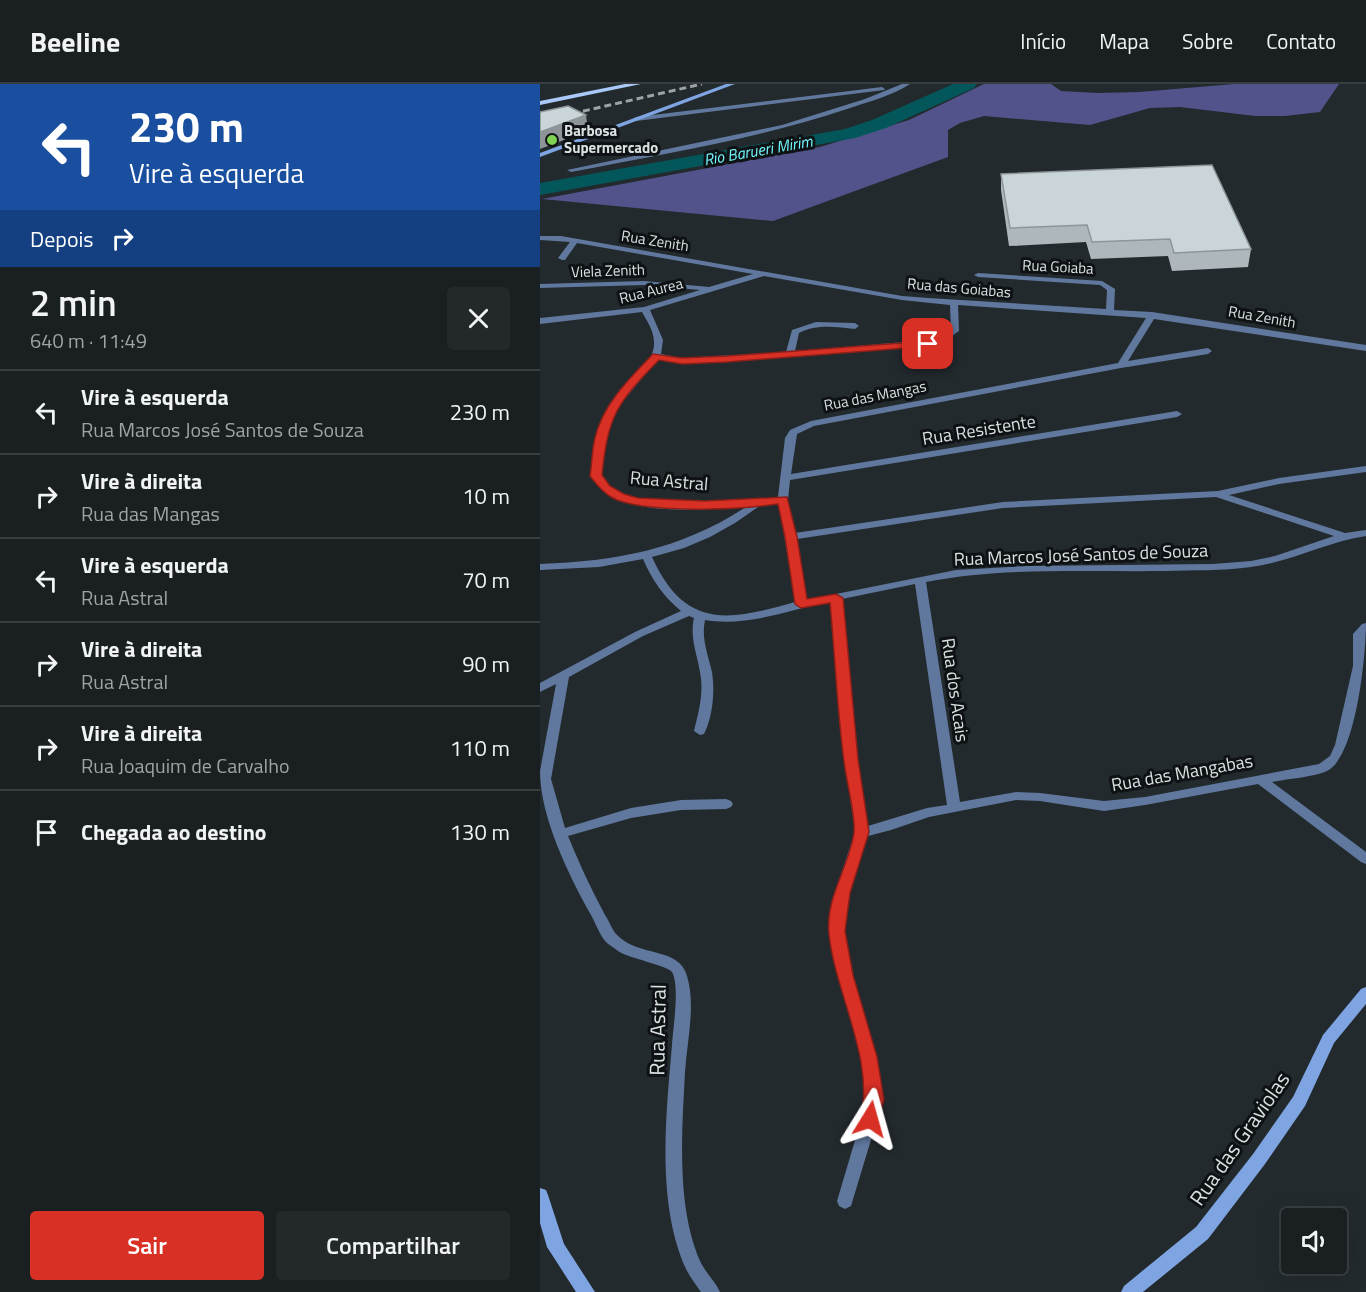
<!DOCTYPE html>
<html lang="pt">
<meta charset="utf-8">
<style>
:root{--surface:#1a2022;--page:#23282a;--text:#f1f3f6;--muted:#9fa3a5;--line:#383e40;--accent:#d93025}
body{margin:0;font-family:"Titillium Web",sans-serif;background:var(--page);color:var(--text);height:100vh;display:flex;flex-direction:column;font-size:22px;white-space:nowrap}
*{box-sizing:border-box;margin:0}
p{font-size:20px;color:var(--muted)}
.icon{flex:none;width:33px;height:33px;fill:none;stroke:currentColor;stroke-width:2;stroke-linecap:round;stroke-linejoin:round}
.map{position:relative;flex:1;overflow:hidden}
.drawer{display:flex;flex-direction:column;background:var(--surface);width:540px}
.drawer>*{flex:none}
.banner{background:#1a4fa0;color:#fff;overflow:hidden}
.buttons{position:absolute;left:741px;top:1124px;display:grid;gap:12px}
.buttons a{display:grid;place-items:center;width:66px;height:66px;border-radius:6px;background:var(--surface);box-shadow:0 6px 24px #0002,0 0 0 2px var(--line);font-size:30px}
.pin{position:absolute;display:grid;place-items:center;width:51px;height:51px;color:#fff;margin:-26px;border-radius:12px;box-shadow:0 3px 9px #0006}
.me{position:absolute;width:66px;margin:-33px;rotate:8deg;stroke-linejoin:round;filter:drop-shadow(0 0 4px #0008)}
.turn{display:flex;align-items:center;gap:21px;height:126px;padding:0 30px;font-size:27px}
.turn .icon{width:78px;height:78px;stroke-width:2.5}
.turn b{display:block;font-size:42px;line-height:51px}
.then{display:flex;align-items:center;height:57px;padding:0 30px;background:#0003;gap:12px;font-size:22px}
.round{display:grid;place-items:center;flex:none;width:63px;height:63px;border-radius:6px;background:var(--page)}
.overview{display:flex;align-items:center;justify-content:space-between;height:102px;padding:0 30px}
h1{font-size:36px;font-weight:600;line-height:45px}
.cta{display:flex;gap:12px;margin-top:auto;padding:12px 30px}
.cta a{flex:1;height:69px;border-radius:6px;background:var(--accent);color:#fff;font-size:24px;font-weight:600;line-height:69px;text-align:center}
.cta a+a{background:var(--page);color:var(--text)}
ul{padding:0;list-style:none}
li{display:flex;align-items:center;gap:18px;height:84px;padding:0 30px;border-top:2px solid var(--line)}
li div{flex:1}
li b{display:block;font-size:22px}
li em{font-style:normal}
header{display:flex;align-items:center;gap:36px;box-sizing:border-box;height:84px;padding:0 30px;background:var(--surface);border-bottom:2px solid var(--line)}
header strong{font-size:28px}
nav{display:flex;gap:33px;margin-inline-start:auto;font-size:21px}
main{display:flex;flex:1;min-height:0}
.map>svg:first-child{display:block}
.forest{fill:#51538a}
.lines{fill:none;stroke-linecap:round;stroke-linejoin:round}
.river{fill:#03575a;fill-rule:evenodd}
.street{fill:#60789e;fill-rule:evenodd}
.secondary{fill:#7ea5e2;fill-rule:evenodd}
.primary{fill:#aac8f8;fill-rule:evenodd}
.rail{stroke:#9da3a6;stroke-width:3;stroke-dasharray:7 4;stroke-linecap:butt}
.wall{fill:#aeb7bb}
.shaded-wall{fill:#8d9598}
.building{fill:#cad5d9;stroke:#8d9598;stroke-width:1.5}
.route{fill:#d93025;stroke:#8d1f18;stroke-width:1.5}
.poi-dot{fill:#7ed153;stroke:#0f1214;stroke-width:2}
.labels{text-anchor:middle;stroke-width:6;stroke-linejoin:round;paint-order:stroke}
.far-poi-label{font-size:15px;font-weight:bold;fill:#dbe0e3;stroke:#0f1214;text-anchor:start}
.far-street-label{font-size:15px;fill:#dbe0e3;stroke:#0f1214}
.far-water-label{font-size:16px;font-style:italic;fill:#72f8fc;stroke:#0f1214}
.street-label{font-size:18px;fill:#dbe0e3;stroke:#0f1214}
.near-street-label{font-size:21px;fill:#dbe0e3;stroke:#0f1214}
</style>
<header>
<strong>Beeline</strong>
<nav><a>Início</a><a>Mapa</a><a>Sobre</a><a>Contato</a></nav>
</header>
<main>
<section class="drawer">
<div class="banner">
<div class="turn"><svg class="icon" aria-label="left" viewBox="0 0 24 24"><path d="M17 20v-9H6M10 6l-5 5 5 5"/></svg><div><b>230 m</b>Vire à esquerda</div></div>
<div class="then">Depois<svg class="icon" aria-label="right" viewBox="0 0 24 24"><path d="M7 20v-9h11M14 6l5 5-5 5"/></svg></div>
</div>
<div class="overview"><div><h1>2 min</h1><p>640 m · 11:49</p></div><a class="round"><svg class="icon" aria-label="close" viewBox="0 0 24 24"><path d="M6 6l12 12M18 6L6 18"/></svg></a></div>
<ul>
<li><svg class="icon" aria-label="left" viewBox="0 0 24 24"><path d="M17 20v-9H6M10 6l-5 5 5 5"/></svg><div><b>Vire à esquerda</b><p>Rua Marcos José Santos de Souza</p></div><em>230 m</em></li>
<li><svg class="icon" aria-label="right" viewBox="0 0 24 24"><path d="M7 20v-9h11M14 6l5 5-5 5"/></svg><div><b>Vire à direita</b><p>Rua das Mangas</p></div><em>10 m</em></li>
<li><svg class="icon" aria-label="left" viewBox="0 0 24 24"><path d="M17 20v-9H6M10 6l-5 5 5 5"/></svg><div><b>Vire à esquerda</b><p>Rua Astral</p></div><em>70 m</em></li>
<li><svg class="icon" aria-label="right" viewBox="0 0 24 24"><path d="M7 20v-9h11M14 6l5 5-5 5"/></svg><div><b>Vire à direita</b><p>Rua Astral</p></div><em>90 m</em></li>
<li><svg class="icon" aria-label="right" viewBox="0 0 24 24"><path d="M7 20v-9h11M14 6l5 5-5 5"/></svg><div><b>Vire à direita</b><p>Rua Joaquim de Carvalho</p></div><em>110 m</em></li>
<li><svg class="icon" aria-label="arrive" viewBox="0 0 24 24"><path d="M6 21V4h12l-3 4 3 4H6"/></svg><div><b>Chegada ao destino</b></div><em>130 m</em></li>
</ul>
<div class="cta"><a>Sair</a><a>Compartilhar</a></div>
</section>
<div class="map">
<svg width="826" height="1208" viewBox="0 0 826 1208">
<rect width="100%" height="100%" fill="#232a2e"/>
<!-- forest -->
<path class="forest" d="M444,0H511L521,7L558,9L599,8L694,0H799L780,28L745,32H715L640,23L610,24L550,41L444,32L420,39L408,46V73L233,137L2,115L280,63L369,36Z"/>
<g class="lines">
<!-- river -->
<path class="river" d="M413,0H437L434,4L346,44L315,54L0,111V99L305,45L332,36Z"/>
<!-- street -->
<path class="street" d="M362,0H370C352,12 327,18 307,25C217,55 123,70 31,88L27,86L242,41L325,15Z
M342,3L345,5L344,6L96,37L93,35L96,33Z
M0,152H21L362,212L388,214L566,225L567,206L560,201L438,193L434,191L438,189L562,197L575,205L574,226L612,228L826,261V267L614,235L588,277L668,264L672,267L668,270L581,284L274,342L257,350L251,390L637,327L642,330L637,333L250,396L248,416L255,449L463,418L678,407L739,394L826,382V388L739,400L689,411L805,449L826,446V452C786,458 751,478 711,483C682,487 653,486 624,487C545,488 463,483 386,498L420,718L476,708L500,709L564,717L605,713L779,680L790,672L795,661L813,582V550L822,540L826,539C826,569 817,672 787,687C775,693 746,695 732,698L826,768V780L821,778L718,700L605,721L564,727L500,717L476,716L389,733L351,746L328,752L309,809L304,847L312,890L337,973L343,1016L311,1122L305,1125L299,1122L297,1117L327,1016L321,973L298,890L290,847L295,809L315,748L305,675L291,517C250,526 207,543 165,536C161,554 168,571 172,588C175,607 173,632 164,650L160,651L154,647C158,630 163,613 161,595C159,574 149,555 154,534L149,532L103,552L29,593L11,695L25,744L91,724L141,716L186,715L191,717L193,720L191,723L186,725L141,726L91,734L28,752C39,779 51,805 65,831C69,837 72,845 76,850C98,874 139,862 147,892C156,922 147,957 145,988C142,1047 136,1122 160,1177C165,1188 175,1197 180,1208H161C156,1201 150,1193 146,1185C116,1119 126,1031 132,961C133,944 140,902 132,888C127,881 90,875 78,867C75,864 70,862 67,859C60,852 56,840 51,831C29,792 0,733 0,687L16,600L0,608V599L95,548L141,527C124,513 112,496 103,475L59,483L0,486V480C77,477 140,466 206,423C167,425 111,431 75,414C65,410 57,401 51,392C53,370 55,344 67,325C79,305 116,281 114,258C114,247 107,237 102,228L0,240V234L104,223L160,206L104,201L0,204V200L104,197L169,203L213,190L37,159L25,176H22L18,174L30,158L0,156ZM224,192L362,216L410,221L411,246L398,255L389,256L255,267L259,249C277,240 296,243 315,245L319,242L315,239L276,238L252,246L246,268L142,274L121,270L123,256L110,226ZM418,221L606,234L578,279L271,337L250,346L245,354L238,413C200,418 116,426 82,410C73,406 67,399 61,392L66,351L75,327L118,275L142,280L187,278L401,260L419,247ZM676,413L794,452L735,472L711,477L673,480L487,482L416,486L266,516L257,455L463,424ZM239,420L255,518C189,537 145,546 112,473L144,464L170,453L195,439L221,421ZM375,500L407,721L387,724L328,742L317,675L302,515Z"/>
<!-- secondary -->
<path class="secondary" d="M186,0H195L0,73V69Z
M826,903V920L794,959L765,1022L725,1080L668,1155L603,1208H581L584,1202L656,1143L713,1070L753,1013L783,951L821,905Z
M0,1104L6,1106L8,1111L24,1160L55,1208H36L7,1163L0,1139Z"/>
<!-- primary -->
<path class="primary" d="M85,0H101L0,21V17Z"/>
<!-- rail -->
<path class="rail" d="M0,37L162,0"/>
</g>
<!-- wall -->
<path class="wall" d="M461,90L711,165L708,183L632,187L628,172L551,175L546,158L469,162L461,106Z"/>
<!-- shaded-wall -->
<path class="shaded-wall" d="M46,31L48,47L0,65V48Z"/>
<!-- building -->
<path class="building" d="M28,22L46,31L0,48V28Z
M672,81L711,165L634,169L630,155L552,158L547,141L470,144L461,90Z"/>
<!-- route -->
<path class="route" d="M388,257L393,260L392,262L187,278L142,280L119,276C77,319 68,331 62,391L70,402L84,410L98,414L165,417L247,413L257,453L267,515L296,510L303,514L318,675L329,748L310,809L305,847L313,891L337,973L344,1016L336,1041L330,1043L323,1041L320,1035C336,978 295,909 289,850C285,814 309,783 314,749C316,732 306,696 304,677C297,625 295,571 290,519L261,524L255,520L245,453L238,420C199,426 113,429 77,416C65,411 58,402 50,392C52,379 52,366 55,354C63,320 89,295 113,270L142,274L187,272Z"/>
<!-- markers -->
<circle class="poi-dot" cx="12" cy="56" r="6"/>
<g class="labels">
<!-- far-poi labels -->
<g class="far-poi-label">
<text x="24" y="52">Barbosa<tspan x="24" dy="17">Supermercado</tspan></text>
</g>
<!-- far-street labels -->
<g class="far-street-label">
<text transform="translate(115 157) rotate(9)" y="5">Rua Zenith</text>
<text transform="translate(518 183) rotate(3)" y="5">Rua Goiaba</text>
<text transform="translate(68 187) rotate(-2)" y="5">Viela Zenith</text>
<text transform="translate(419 204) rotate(5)" y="5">Rua das Goiabas</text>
<text transform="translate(111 207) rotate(-14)" y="5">Rua Aurea</text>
<text transform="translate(722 233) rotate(10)" y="5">Rua Zenith</text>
<text transform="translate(335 312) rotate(-11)" y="5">Rua das Mangas</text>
</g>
<!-- far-water labels -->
<g class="far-water-label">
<text transform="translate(218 66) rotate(-10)" y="6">Rio Barueri Mirim</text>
</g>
<!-- street labels -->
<g class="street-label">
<text transform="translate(439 346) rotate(-9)" y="6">Rua Resistente</text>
<text transform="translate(129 397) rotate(5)" y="6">Rua Astral</text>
<text transform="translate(541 471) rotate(-2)" y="6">Rua Marcos José Santos de Souza</text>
<text transform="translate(415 606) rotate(82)" y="6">Rua dos Acais</text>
<text transform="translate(642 689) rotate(-10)" y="6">Rua das Mangabas</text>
</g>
<!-- near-street labels -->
<g class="near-street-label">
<text transform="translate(118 946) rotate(-89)" y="7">Rua Astral</text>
<text transform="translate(700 1055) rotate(-55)" y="7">Rua das Graviolas</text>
</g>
</g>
</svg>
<div class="buttons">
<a><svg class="icon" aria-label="sound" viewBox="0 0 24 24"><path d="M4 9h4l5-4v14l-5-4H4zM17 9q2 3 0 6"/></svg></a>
</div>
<div class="pin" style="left:388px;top:260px;background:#d93025"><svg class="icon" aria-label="arrive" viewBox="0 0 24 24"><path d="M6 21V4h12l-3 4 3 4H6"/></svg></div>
<svg class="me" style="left:330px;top:1035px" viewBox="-20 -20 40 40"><path d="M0-17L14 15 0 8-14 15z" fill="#d93025" stroke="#fff" stroke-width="4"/></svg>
</div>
</main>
